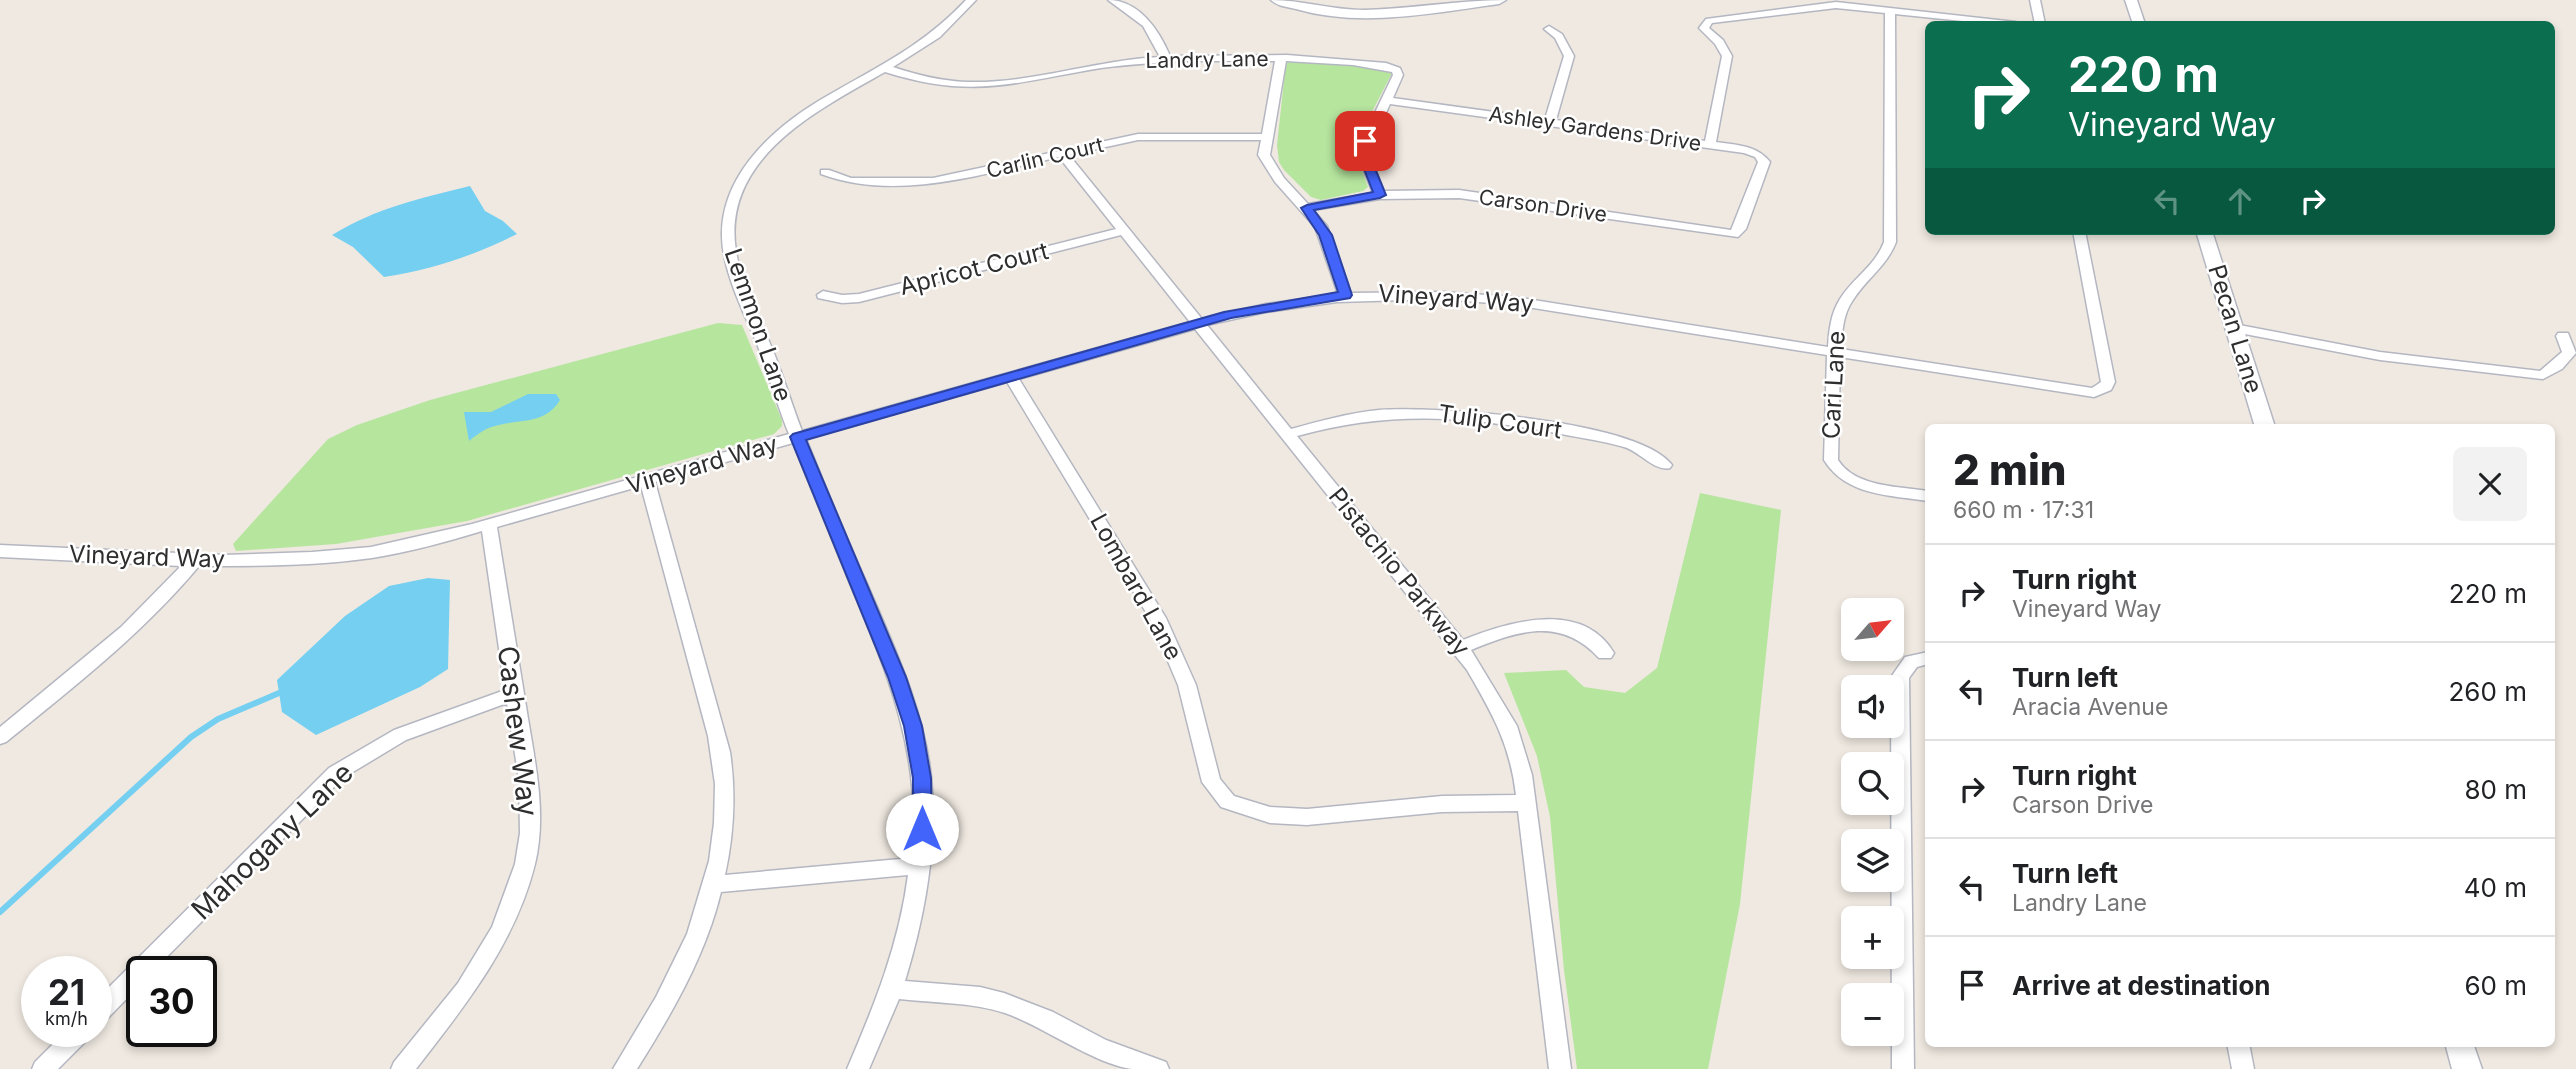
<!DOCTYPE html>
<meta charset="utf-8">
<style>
:root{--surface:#fff;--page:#f2f2f2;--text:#202124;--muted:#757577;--line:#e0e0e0}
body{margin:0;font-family:Inter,sans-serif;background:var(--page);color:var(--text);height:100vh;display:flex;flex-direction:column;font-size:26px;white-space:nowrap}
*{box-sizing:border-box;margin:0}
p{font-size:23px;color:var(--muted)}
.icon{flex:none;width:38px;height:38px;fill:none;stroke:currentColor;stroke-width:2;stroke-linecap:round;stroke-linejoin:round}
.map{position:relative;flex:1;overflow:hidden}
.details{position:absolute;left:1925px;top:424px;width:630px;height:623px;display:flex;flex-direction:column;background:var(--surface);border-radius:10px;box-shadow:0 4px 10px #0003}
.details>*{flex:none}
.guide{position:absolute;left:1925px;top:21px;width:630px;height:214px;border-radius:10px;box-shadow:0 4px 10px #0003;background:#0b6e4f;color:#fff;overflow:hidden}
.needle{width:46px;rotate:62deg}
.tools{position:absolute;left:1841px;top:598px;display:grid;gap:14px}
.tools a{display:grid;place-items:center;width:63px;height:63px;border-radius:10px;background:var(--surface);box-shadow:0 4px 10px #0003;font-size:35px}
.speed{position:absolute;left:21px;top:956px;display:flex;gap:14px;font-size:35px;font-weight:700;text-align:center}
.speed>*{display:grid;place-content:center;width:91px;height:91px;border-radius:50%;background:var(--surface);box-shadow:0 4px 10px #0003;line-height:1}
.speed small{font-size:18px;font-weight:400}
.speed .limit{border:4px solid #111;border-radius:10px;background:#fff;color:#111}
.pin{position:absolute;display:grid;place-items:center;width:60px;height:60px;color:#fff;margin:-30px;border-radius:14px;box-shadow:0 4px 10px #0006}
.me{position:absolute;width:77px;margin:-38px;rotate:0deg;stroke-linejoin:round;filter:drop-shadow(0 0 5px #0008)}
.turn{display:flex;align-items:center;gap:24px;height:147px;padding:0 28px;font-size:32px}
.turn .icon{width:91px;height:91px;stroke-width:2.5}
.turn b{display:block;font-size:49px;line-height:60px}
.lanes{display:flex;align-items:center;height:66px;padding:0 28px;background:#0003;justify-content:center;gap:35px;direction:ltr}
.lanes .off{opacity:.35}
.round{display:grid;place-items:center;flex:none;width:74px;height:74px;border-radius:10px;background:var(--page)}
.overview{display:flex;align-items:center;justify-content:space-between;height:119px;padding:0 28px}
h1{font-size:42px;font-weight:800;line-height:52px}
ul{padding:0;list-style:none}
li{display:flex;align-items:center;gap:21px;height:98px;padding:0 28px;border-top:2px solid var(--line)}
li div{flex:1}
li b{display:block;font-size:26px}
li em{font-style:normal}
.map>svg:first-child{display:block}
.green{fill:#b6e59e}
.water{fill:#75cff0}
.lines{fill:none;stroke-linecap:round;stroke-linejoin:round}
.stream{stroke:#75cff0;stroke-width:6}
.minor-casing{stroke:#b4b7c1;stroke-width:3}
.tertiary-casing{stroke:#b4b7c1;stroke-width:3}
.secondary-casing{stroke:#b4b7c1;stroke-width:3}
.minor{fill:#fff;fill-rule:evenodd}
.tertiary{fill:#fff;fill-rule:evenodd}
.secondary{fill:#fff;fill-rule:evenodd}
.route{fill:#4264fb;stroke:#2b41a3;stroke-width:2}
.labels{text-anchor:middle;stroke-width:5;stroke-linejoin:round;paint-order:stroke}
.far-street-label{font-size:21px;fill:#2e2e2e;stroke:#fff}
.street-label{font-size:24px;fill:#2e2e2e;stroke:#fff}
.near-street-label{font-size:28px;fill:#2e2e2e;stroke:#fff}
</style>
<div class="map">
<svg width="2576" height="1069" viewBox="0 0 2576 1069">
<rect width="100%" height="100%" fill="#efe9e1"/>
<!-- green -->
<path class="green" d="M1293,61L1388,69L1392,73L1359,137L1357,149L1358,160L1368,187L1363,191L1321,200L1311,197L1284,170L1279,162L1277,145L1285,71L1287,63Z
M718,323L742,325L782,420V426L774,434L467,521L336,544L236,551L233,544L328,439L357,425L430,400Z
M1700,493L1781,510L1740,904L1708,1069H1577L1564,970L1550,817L1537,756L1504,673L1566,670L1584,687L1625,693L1657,668Z"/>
<!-- water -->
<path class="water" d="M470,186L485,211L503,221L517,234C472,256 435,269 384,277L353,247L332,235C376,208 421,198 470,186Z
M528,394H556L560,400C545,424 523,419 499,425C487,427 479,433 469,441L464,412H491Z
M428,578L450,580L448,669L420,687L316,735L282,712L277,680L345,616L389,586Z"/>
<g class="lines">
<!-- stream -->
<path class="stream" d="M0,912L191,737L218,719L279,693"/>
<!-- minor casing -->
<g class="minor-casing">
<path id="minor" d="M966,0H976L940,37L893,67C917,75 941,81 967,82C1031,84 1095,60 1160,57L1143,26L1108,0C1139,0 1159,30 1170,56L1287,55L1386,63L1400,68L1403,75L1393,98L1545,119L1564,56L1555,38L1544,29L1549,26L1562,34L1574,56L1556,120L1705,141L1722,56L1715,44L1699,28L1706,19L1836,2L2016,22L2018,24H1991L1895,14L1896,242C1887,266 1866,279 1853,300C1843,314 1842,332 1841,349L2092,388L2101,382L2073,231H2085L2115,382L2111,390L2094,397L1840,357L1838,460C1856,488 1899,486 1928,491V501C1890,495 1846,496 1824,460L1827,355L1515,305L1442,299L1337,302L1266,312L1207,325L1291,429C1320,421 1349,413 1379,410C1437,406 1638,420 1672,465L1670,468C1655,472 1639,451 1624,447C1603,441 1582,438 1561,434C1466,416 1391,410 1297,436L1463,640C1508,622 1582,599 1614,653L1611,658H1599C1560,616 1518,631 1471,650L1517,726L1532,775L1571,1069H1549L1518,811L1442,812L1307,825L1270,823L1221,807L1202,782L1178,685L1150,619L1007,382L806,439C826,488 846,538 868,586C894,647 924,710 931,777C938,845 925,916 905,981L980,987L1004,993L1053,1012L1106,1040L1166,1062L1169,1069C1157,1069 1144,1069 1132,1069C1096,1065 1042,1026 1005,1013C971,1002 933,1003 899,999L869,1069H847C874,1006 899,945 908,875L721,892C706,955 671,1015 637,1069H613L656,997L687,934L709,861L714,823L715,784L708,736L641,486L497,527C506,585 516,643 525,700C533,753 548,811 535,864C515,944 465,1006 416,1069H391L394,1062L458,983L492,927L515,864L520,833L519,780L507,703L406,740L343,778L153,971H142V983L104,1022L96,1025V1000L329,768L394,730L505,690L482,531C446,542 409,552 372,558C315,566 256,566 199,566C143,633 74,687 6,742L0,744V727L121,627L181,566L0,557V545L223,555L312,552L371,547L472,524L789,434C777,405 769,374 757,344C745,315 730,286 724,255C710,183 771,128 827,96C879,66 924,45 966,0ZM1836,8L1885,13L1884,242C1875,266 1853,278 1840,299C1831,313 1829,330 1828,347L1515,297L1442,292L1351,293L1327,226L1313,210L1380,199L1459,198L1738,237L1746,229L1770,162C1757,145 1736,145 1716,142L1732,56L1723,40L1709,28L1712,23ZM1186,61H1275L1262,134H1138L933,178H851L829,170H821V174C897,202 982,174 1059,157L1116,229L859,294L842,295L823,291L817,295L818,298L842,303L859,302L1121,235L1190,322L802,431C791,403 783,374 771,346C758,315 741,284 736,251C721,158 818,110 885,72C974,100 1015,82 1101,68C1129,64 1158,63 1186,61ZM1286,61L1353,65L1392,72L1393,75L1358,148L1361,164L1373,193L1308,204L1284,178L1270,155ZM1390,104L1744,153L1755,157L1758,162L1731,230L1459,190L1384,191L1373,164L1370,148ZM1138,140H1261L1258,155L1275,182L1315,227L1338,294L1266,304L1202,319L1069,155ZM1195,329L1467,670C1492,713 1510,744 1516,795L1442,796L1307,809L1270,807L1234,796L1220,779L1196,685L1166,618L1019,379ZM793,443C812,489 830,535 849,581C887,671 924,759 911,858L725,875C734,834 736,793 730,752L655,482Z
M2030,0H2040L2045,24H2035Z
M2234,324L2380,352L2540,371L2562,352L2556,336L2558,333H2568L2576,353L2562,369L2543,379L2380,360L2229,331V325Z
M1928,652V664L1917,667L1909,678L1914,1069H1892L1891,677L1905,657Z
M66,1031H92L89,1038L58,1069H32L35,1062Z
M2227,1043H2249L2254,1069H2232Z"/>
</g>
<!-- tertiary casing -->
<g class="tertiary-casing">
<path id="tertiary" d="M2125,0H2137L2145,24H2133Z
M2196,231H2212L2275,427H2255Z
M2445,1043H2473L2482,1069H2452Z"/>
</g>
<!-- secondary casing -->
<g class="secondary-casing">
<path id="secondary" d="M1271,0C1302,0 1332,10 1364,10C1411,9 1458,0 1506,0L1499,4C1433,13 1361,28 1296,9C1287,7 1277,6 1271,0Z"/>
</g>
<!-- minor -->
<use href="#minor" class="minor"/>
<!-- tertiary -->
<use href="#tertiary" class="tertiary"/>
<!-- secondary -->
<use href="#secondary" class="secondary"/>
</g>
<!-- route -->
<path class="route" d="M1361,138L1371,141L1369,154L1386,195L1380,198L1314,210L1332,235L1352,295L1350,298L1231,318L806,440L906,677L922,726L931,778L932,829L929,834L922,837L916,834L913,829V778L904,726L888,677L790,437L793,434L1224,312L1338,292L1319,235L1301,208L1307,205L1373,192L1358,154Z"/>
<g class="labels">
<!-- far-street labels -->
<g class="far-street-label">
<text transform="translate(1207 60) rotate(-1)" y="7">Landry Lane</text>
<text transform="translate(1595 129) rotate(8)" y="7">Ashley Gardens Drive</text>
<text transform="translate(1045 158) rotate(-13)" y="7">Carlin Court</text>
<text transform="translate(1543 206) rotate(8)" y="7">Carson Drive</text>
</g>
<!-- street labels -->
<g class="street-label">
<text transform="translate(974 269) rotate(-14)" y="8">Apricot Court</text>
<text transform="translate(1456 299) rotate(4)" y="8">Vineyard Way</text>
<text transform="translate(758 325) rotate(71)" y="8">Lemmon Lane</text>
<text transform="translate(2235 329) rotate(73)" y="8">Pecan Lane</text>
<text transform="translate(1834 385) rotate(-87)" y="8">Cari Lane</text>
<text transform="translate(1500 422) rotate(8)" y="8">Tulip Court</text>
<text transform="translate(702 465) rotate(-16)" y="8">Vineyard Way</text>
<text transform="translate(147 557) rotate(2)" y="8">Vineyard Way</text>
<text transform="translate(1399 572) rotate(51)" y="8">Pistachio Parkway</text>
<text transform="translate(1136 587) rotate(61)" y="8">Lombard Lane</text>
</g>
<!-- near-street labels -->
<g class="near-street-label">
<text transform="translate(518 731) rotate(83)" y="10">Cashew Way</text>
<text transform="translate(272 841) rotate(-44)" y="10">Mahogany Lane</text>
</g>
</g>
</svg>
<div class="tools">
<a><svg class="needle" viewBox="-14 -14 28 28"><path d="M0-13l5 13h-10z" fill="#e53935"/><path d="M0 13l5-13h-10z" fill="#757577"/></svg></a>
<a><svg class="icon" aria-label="sound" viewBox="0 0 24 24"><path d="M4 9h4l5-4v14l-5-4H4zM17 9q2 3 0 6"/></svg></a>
<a><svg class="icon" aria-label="search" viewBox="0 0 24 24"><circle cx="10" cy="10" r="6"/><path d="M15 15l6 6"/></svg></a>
<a><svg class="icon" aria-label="layers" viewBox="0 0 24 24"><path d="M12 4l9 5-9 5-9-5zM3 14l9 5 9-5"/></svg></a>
<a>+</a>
<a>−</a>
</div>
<div class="speed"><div>21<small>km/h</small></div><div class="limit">30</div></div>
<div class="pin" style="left:1365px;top:141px;background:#d93025"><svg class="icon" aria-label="arrive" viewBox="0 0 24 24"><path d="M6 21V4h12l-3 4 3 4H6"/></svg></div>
<svg class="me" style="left:922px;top:829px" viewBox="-20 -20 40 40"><circle r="19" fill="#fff"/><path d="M0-13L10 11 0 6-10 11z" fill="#4264fb"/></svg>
<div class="guide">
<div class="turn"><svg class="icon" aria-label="right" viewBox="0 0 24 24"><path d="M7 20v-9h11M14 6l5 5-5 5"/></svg><div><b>220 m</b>Vineyard Way</div></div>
<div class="lanes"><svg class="icon off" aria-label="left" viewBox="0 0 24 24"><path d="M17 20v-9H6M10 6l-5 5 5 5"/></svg><svg class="icon off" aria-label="ahead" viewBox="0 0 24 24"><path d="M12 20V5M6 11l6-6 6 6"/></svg><svg class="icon" aria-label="right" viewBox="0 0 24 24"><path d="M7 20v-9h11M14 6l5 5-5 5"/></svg></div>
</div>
<section class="details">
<div class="overview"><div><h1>2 min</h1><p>660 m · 17:31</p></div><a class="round"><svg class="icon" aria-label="close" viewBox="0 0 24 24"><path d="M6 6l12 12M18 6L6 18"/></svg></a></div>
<ul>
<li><svg class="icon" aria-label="right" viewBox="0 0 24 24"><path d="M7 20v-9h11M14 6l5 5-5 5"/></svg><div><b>Turn right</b><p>Vineyard Way</p></div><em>220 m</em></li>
<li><svg class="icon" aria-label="left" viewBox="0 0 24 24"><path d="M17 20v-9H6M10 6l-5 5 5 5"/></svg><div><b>Turn left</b><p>Aracia Avenue</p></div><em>260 m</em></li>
<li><svg class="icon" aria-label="right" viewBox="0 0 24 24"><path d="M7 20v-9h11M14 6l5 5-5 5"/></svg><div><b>Turn right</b><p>Carson Drive</p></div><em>80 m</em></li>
<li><svg class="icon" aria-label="left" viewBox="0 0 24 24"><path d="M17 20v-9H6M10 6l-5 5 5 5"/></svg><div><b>Turn left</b><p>Landry Lane</p></div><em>40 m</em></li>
<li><svg class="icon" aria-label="arrive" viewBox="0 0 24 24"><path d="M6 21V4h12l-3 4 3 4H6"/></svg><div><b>Arrive at destination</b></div><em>60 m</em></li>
</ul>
</section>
</div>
